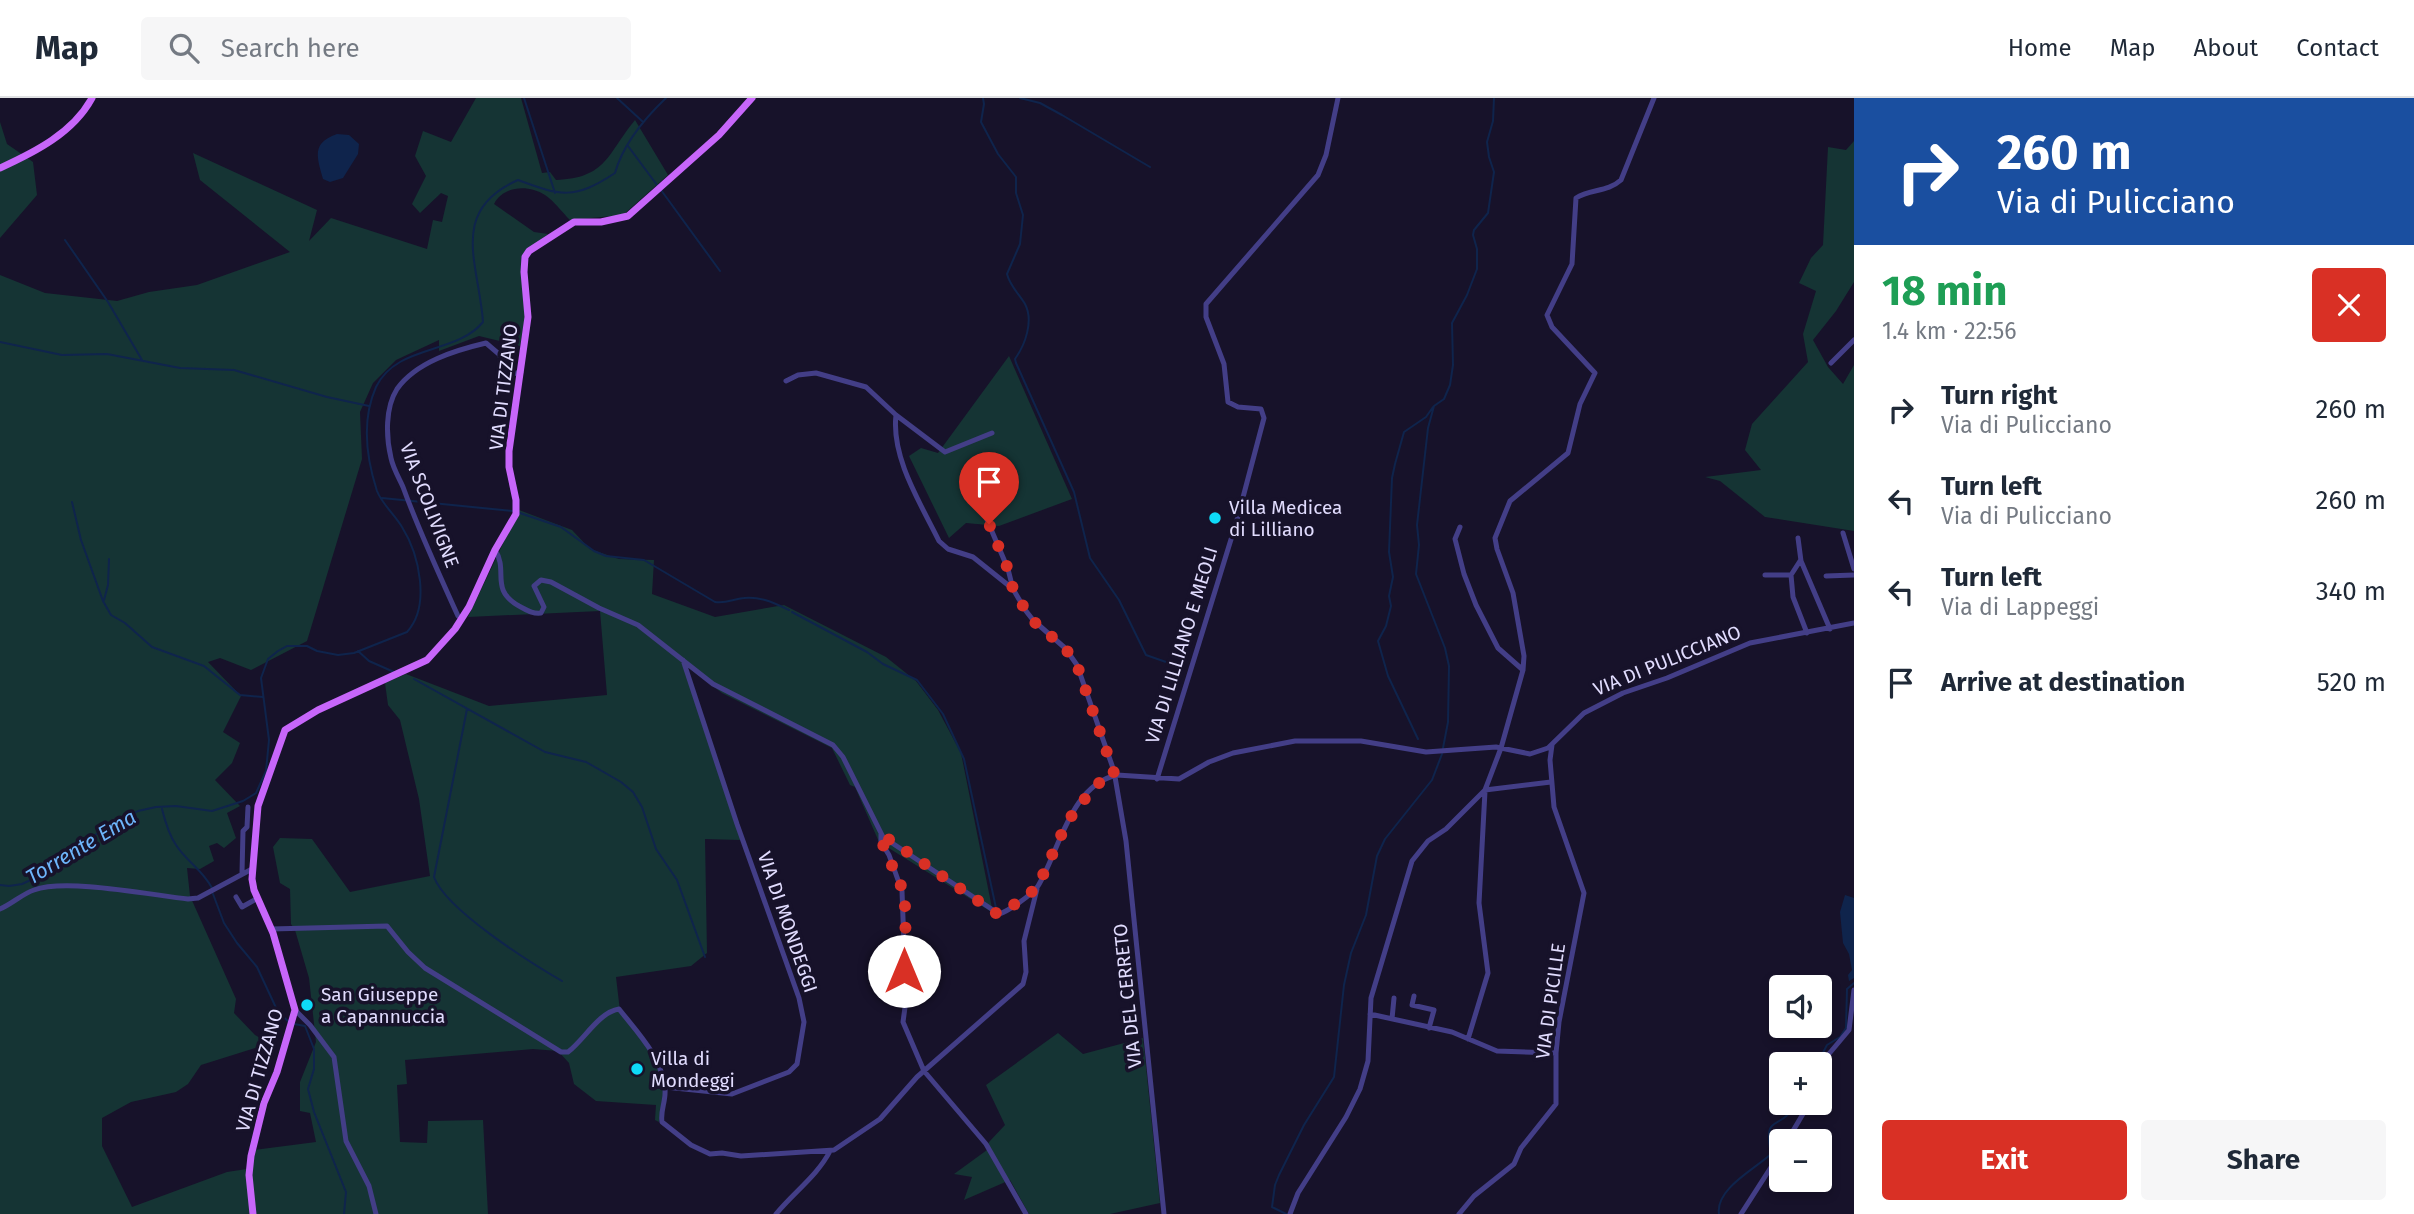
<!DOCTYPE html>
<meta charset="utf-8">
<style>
:root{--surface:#fff;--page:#f6f6f7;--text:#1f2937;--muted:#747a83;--line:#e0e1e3;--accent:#d93025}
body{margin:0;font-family:"Fira Sans",sans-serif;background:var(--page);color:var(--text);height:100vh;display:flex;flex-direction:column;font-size:26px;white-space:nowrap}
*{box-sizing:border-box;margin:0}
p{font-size:23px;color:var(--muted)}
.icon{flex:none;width:38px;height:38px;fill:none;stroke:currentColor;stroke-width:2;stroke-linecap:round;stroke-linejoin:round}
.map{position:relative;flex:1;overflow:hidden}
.drawer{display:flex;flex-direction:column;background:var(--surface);width:560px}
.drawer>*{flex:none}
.hud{background:#1a4fa0;color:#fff;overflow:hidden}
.controls{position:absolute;left:1769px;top:877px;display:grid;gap:14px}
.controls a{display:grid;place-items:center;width:63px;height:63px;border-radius:7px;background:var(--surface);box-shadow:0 4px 10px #0003;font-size:35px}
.pin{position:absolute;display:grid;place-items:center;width:60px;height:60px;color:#fff;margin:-72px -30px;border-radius:50% 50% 50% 0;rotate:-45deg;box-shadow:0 0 7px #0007}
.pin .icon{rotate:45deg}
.me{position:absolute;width:77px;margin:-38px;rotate:0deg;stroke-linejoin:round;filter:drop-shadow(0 0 5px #0008)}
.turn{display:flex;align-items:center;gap:24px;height:147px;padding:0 28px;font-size:32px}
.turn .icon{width:91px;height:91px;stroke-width:2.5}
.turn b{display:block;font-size:49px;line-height:60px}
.round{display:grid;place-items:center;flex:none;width:74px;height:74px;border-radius:7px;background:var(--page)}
.headline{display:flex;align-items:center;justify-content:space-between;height:119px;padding:0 28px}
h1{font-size:42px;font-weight:700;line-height:52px;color:#1e9e55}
.action{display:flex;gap:14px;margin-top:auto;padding:14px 28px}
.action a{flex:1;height:80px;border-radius:7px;background:var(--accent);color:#fff;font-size:28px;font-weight:700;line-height:80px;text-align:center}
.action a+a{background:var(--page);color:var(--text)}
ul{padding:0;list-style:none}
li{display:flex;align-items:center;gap:21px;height:91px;padding:0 28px}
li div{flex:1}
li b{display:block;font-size:26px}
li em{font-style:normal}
header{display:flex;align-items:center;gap:42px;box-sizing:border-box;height:98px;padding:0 35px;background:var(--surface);border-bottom:2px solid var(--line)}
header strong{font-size:33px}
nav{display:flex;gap:38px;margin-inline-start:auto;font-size:24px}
.search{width:490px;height:63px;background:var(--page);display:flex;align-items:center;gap:18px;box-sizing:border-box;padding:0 24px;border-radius:7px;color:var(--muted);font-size:26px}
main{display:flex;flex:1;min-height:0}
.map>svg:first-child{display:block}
.green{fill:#153434}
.water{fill:#0f244c}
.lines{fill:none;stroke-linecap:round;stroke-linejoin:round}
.stream{stroke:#0f244c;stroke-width:2}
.minor{stroke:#433e87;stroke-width:5}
.major{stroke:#c766fa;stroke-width:7}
.route{stroke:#d93025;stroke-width:12;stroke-dasharray:0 21.6}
.poi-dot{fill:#0edaf8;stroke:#17122a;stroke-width:2.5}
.labels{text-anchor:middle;stroke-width:7;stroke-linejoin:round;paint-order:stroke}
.street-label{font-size:19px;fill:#e1dcfe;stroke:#17122a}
.poi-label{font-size:19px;fill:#e1dcfe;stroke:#17122a;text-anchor:start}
.water-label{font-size:21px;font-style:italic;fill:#6db5fb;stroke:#17122a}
</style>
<header>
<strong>Map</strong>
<div class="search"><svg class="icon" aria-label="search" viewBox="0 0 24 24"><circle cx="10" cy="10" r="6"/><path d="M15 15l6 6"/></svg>Search here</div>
<nav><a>Home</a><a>Map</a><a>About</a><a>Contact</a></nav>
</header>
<main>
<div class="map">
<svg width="1854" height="1116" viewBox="0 0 1854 1116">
<rect width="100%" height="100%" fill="#17122a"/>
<!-- green -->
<path class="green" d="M476,0H521L542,75L550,74L556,82C607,80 607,56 635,22L668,77L623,117L570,122C562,114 554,103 545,97C528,86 503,88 494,106L534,134L548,136L525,154V219L520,248L479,238L439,253V242L396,262L373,285L360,314L362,361L307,543L251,572L220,560L208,564L241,598L223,634L240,645L232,665L215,682L240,708L227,715L236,740L224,750L217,745L209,748L214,763L200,771L187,770L190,798L236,901L234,915L255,937L262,941V948L201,967L188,986L176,994L131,1004L102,1020V1048L132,1109L227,1074L247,1071L254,1052L316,1044L310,1015L300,1013V984L316,944L309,880L295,832L291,826L290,791L280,785L273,749L280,740L312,741L350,794L430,778L419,701L400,622L388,607L385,585L406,576L489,608L607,597L600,513L468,519L519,412L572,432L590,451L619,461L654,462L652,496L715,519L784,507L886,559L916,583L938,612L961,655L993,815L879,744L855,689L850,687L832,650L722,595L682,565L741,742L705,741L707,855L691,868L616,879L620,913L653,958L664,990L659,1024L655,1022L656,1007L596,1003L574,986L569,965L558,953L533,951L405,962L407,986L397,987L400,1044L427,1045L428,1023L483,1022L488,1116H0V177L45,195L117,203L149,194L197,187L290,154L200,82L193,55L317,112L309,143L331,120L427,151L433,122L442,124L448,98L441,95L420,115L412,106L426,78L415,58L423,33L451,44Z
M0,24L7,46L33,64L37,97L0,140Z
M1854,43V184L1836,213L1813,242L1828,269L1843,286L1854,267V433L1765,419L1720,383L1705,379L1761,372L1745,352L1752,326L1808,264L1803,236L1816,193L1799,185L1811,160L1823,147L1828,49L1846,52Z
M1009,258L1072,401L999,428L966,425L949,440L909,358L921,350L938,355Z
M1058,935L1083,956L1143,940L1160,1105L1110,1116H1029L1010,1082L964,1102L972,1079L954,1076L987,1052L989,1044L1005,1027L986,987Z"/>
<!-- water -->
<path class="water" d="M337,36L349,37L359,46L358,56L343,80L330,84L323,81C317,59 311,45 337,36Z
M1845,797L1854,800V880L1849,883L1848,877L1852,872L1849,856L1843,845L1840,814Z"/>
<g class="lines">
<!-- stream -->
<path class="stream" d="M524,0L555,95
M617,0L642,23
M983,0L984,6L981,24L998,56L1016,79V95L1023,117L1020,146L1007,176C1010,188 1019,196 1025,206C1034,223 1025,247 1015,261L1016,265L1074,394L1090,460L1119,502L1146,557L1183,570
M1020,0L1040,5L1062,17L1150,69
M628,48L657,87
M661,92L720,173
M65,142L108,204L142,262
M0,244L62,257L107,256L180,270L234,272L327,299L369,308
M382,400L512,413
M72,404L81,442L103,503L111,517L125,525L152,549L204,568L240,597L263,599
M517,414L561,429L594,453L606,458L644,462L715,504C726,506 733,501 744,500C760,498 774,505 789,512
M104,502L108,487L109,461
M792,514L867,554L883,566L917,582L943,616L964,661L996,810
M358,553L369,563L394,574
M414,581L545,654L586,664L621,684L633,694L642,709L656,751L677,782L705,859
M467,611L434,779C446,812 531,865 562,883
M1418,641L1388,578L1378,543L1386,528L1391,508L1389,498L1393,479L1389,454L1392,380L1395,366L1404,334L1426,319L1433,309
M1443,650L1448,624L1449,568L1445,550L1416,476L1419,447L1417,427L1428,330L1434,308L1444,301L1450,287L1453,267L1452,225L1467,197L1477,171V151L1473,137L1474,132L1488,115L1494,74L1489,59L1487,44L1493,23L1494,0
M162,711C165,723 169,737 176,747C187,764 202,771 212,790
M0,787L9,788L22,786L37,779L52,761L138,713L156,709L176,708L212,713L243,703L256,695L266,673L269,642L261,580L268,561L278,553L287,548H307L317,553L338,557L354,555L407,534C431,508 419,456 402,429C395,417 382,406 377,393C366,359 361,323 376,289C397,246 456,257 483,224C479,166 448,113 518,82C561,98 574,102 615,75C623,46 644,21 666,0
M213,796L224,825L237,845L257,869L278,914L289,924
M294,926L305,928L314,951V971L308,991L314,1014L346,1094L344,1116
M1817,966L1827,947L1840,939L1846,930L1847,891L1854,885
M1286,1116L1272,1109L1275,1087L1279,1077L1304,1027L1334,979L1344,887L1351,855L1366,817L1377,758L1385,741L1432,682L1442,656
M1719,1116C1715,1091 1755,1071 1771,1056C1762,1011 1783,1036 1795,1004"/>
<!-- minor -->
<path class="minor" d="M1831,265L1854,242
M786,283L798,277L816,275L866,289L896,317L945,354L992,335
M896,317C891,360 921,406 939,443L948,451L973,459L1013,491
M979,403L1008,471L1013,491L1026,513L1033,522L1065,550L1077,567L1114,673L1126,743L1164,1116
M1460,429L1455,441L1464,476L1476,507L1498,550L1523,572
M1843,435L1854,471
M1798,440L1801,463L1830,531
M495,452C509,473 489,491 519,508C527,512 532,516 541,515L544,509L534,488L541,482L551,484L599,510L638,527L713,586L833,647L843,659L883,739L999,816C1007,814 1033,796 1038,788C1059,754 1070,687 1117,677L1179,681L1209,664L1233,655L1295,643H1361L1426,654L1496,649L1530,656L1548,650L1584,615L1623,595L1667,580L1750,545L1854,525
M1800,463L1791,477L1793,499L1807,535
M1765,477H1791
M1826,478L1854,477
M461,520L458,518C439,476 419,433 403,389C399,380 393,370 391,360C386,339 385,310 397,291C416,264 456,252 486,245L500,257L502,272L508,277L521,274
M1157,681L1237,422L1264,320L1261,311L1238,309L1228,304L1224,266L1206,219V206L1318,77L1326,57L1338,0
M1485,692L1551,684
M881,736V744L889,757L902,793L906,902L903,924L924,973L986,1046L1026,1116
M242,775L243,733L247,729L248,709
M236,799L242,809L258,800
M0,811C12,806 22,796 34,792C66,780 151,797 188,801L198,800L252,771
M271,831L387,828L408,854L425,870L561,954H568C584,942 599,914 619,911C637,934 663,960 665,992C666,1003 660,1013 662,1024L691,1047L710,1056L722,1055L741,1058L834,1052L880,1021L917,979L1023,886L1026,874L1024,843L1037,791
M1414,898L1412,907L1434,912L1429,930
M295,912L310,927L334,959L346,1043L369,1088L376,1116
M1370,916L1452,934L1497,953L1556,955
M1392,921L1394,900
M1468,941L1488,875L1479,805L1485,693
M1820,980L1828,957L1849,932L1854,892
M665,989L732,996L789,974L797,966L804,924L799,900L737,726L683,562
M1787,1043L1810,1004
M776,1116C793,1095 818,1077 830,1053
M1290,1116L1298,1095L1346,1019L1360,991L1368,963L1371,900L1412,763L1428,743L1446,731L1485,692L1501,650L1523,572L1524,558L1513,495L1497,451L1495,440L1510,403L1568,355L1580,306L1595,275L1552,229L1547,217L1572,166L1576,100C1590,91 1608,94 1621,82L1654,0
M1459,1116L1474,1098L1514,1066L1521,1050L1556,1006V955L1559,924L1584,795L1554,709L1550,662L1552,647
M1741,1116L1782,1052"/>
<!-- major -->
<path class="major" d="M0,70C35,54 73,35 92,0
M253,1116L249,1077L251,1058L264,1005L277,974L295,912L273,835L254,792L252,781L258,708L285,632L318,612L427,562L455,531L469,509L495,452L516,416V402L509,369V353L528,219L524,174L525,159L529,153L574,124H601L628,118L719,37L752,0"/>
</g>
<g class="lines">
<!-- route -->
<path class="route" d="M904,873C904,847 908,818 903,794C899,778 880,748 881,736L996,815L1001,816L1037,790L1063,733L1075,712L1100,684L1115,678L1077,567L1065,550L1032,522L1026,513L1013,491L1008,471L989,426"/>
</g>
<!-- markers -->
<g class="poi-dot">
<circle cx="1215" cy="420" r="7"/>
<circle cx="307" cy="907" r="7"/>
<circle cx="637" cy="971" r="7"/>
</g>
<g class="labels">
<!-- street labels -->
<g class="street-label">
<text transform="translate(503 289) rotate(-83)" y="7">VIA DI TIZZANO</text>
<text transform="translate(430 407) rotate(69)" y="7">VIA SCOLIVIGNE</text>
<text transform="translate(1181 547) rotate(-73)" y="7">VIA DI LILLIANO E MEOLI</text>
<text transform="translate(1667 562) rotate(-22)" y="7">VIA DI PULICCIANO</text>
<text transform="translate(788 824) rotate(71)" y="7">VIA DI MONDEGGI</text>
<text transform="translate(1127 898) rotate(-96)" y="7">VIA DEL CERRETO</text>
<text transform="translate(1550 903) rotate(-82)" y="7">VIA DI PICILLE</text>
<text transform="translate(259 972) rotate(-74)" y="7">VIA DI TIZZANO</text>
</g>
<!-- poi labels -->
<g class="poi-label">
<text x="1229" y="416">Villa Medicea<tspan x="1229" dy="22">di Lilliano</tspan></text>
<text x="321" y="903">San Giuseppe<tspan x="321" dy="22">a Capannuccia</tspan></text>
<text x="651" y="967">Villa di<tspan x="651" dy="22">Mondeggi</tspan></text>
</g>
<!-- water labels -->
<g class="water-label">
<text transform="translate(81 749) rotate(-31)" y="7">Torrente Ema</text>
</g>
</g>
</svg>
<div class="controls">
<a><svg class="icon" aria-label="sound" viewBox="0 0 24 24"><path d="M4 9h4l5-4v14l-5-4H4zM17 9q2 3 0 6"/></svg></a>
<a>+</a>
<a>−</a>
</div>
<div class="pin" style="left:989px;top:426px;background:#d93025"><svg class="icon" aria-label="arrive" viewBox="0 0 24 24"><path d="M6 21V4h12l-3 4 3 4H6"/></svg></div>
<svg class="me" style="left:904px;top:873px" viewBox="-20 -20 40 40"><circle r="19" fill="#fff"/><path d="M0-13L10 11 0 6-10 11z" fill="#d93025"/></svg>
</div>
<section class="drawer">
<div class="hud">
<div class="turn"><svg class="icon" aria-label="right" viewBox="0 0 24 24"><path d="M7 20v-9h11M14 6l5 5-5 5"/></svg><div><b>260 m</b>Via di Pulicciano</div></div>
</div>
<div class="headline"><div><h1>18 min</h1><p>1.4 km · 22:56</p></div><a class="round" style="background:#d93025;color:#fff"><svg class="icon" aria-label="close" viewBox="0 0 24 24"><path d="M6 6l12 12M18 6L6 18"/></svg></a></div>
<ul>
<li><svg class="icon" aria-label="right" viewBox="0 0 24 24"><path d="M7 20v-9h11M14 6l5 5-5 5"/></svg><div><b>Turn right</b><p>Via di Pulicciano</p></div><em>260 m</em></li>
<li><svg class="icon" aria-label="left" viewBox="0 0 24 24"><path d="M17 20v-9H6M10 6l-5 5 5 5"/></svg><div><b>Turn left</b><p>Via di Pulicciano</p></div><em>260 m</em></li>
<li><svg class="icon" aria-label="left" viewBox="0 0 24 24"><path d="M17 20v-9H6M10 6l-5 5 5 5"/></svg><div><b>Turn left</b><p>Via di Lappeggi</p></div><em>340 m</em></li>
<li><svg class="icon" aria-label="arrive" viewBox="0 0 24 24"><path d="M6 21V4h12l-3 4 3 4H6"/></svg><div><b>Arrive at destination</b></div><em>520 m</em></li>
</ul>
<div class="action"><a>Exit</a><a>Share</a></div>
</section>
</main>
